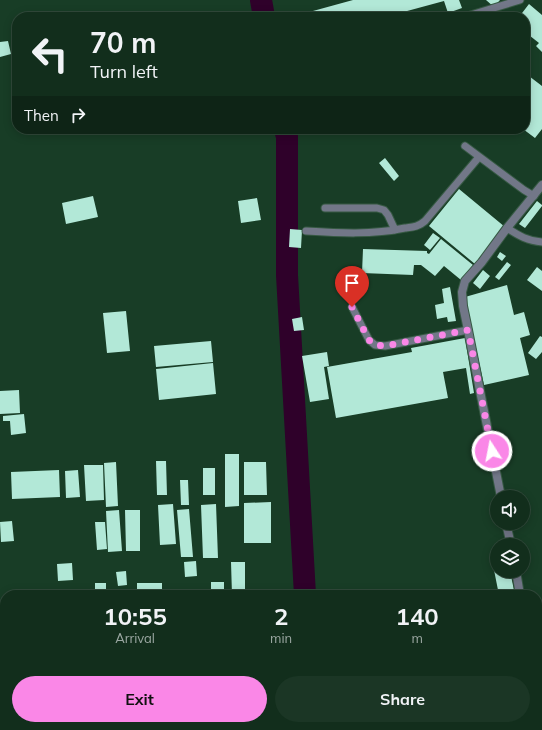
<!DOCTYPE html>
<style>
:root{--surface:#122e1c;--page:#1b3625;--text:#f1f3f6;--muted:#9ca8a3;--line:#314a3b;--accent:#fa87e7}
body{margin:0;font-family:Mulish,sans-serif;background:var(--page);color:var(--text);height:100vh;display:flex;flex-direction:column;font-size:15px;white-space:nowrap}
*{box-sizing:border-box;margin:0}
p{font-size:13px;color:var(--muted)}
.icon{flex:none;width:22px;height:22px;fill:none;stroke:currentColor;stroke-width:2;stroke-linecap:round;stroke-linejoin:round}
.map{position:relative;flex:1;overflow:hidden}
.side{position:absolute;left:0px;top:590px;width:542px;height:140px;display:flex;flex-direction:column;background:var(--surface);border-radius:16px 16px 0 0;box-shadow:0 2px 10px #0003,0 0 0 1px var(--line)}
.side>*{flex:none}
.guide{position:absolute;left:12px;top:12px;width:518px;height:122px;border-radius:16px;box-shadow:0 2px 10px #0003,0 0 0 1px var(--line);background:#122e1c;color:var(--text);overflow:hidden}
.buttons{position:absolute;left:490px;top:490px;display:grid;gap:8px}
.buttons a{display:grid;place-items:center;width:40px;height:40px;border-radius:50%;background:var(--surface);box-shadow:0 2px 10px #0003,0 0 0 1px var(--line);font-size:20px}
.pin{position:absolute;display:grid;place-items:center;width:34px;height:34px;color:#fff;margin:-41px -17px;border-radius:50% 50% 50% 0;rotate:-45deg;box-shadow:0 0 4px #0007}
.pin .icon{rotate:45deg}
.me{position:absolute;width:44px;margin:-22px;rotate:349deg;stroke-linejoin:round;filter:drop-shadow(0 0 3px #0008)}
.turn{display:flex;align-items:center;gap:14px;height:84px;padding:0 12px;font-size:18px}
.turn .icon{width:52px;height:52px;stroke-width:2.5}
.turn b{display:block;font-size:28px;line-height:34px}
.then{display:flex;align-items:center;height:38px;padding:0 12px;background:#0003;gap:8px;font-size:15px}
.eta{display:flex;justify-content:space-evenly;align-items:center;height:68px;text-align:center}
.eta b{font-size:24px;font-weight:700;line-height:28px}
.button{display:flex;gap:8px;margin-top:auto;padding:8px 12px}
.button a{flex:1;height:46px;border-radius:24px;background:var(--accent);color:#111;font-size:16px;font-weight:700;line-height:46px;text-align:center}
.button a+a{background:var(--page);color:var(--text)}
.map>svg:first-child{display:block}
.water{fill:#2f012a}
.lines{fill:none;stroke-linecap:round;stroke-linejoin:round}
.river{stroke:#2f012a;stroke-width:22}
.building{fill:#b2e8d7}
.service-casing{stroke:#365943;stroke-width:9}
.minor-casing{stroke:#365943;stroke-width:10}
.path{stroke:#587763;stroke-width:2;stroke-dasharray:3 3;stroke-linecap:butt}
.service{stroke:#727788;stroke-width:7}
.minor{stroke:#727788;stroke-width:8}
.route{stroke:#fa87e7;stroke-width:7;stroke-dasharray:0 12.6}
</style>
<div class="map">
<svg width="542" height="730" viewBox="0 0 542 730">
<rect width="100%" height="100%" fill="#183d26"/>
<!-- water -->
<path class="water" d="M85,725H110L105,730H72Z
M222,725H286V730H224Z"/>
<g class="lines">
<!-- river -->
<path class="river" d="M261,0L264,17
M285,129L287,137V275L305,595
M303,730L304,725"/>
</g>
<!-- building -->
<path class="building" d="M353,0H459L462,8L448,13L444,1L385,17H303L302,14Z
M486,0H500L494,7Z
M529,4L542,15V52L536,46L539,43L525,32V17H519Z
M8,41L11,54L0,57V42Z
M525,73L542,86V129L535,138L523,129H525Z
M385,158L399,176L394,181L379,163Z
M459,189L505,227L475,264L429,226Z
M93,196L98,217L66,224L62,203Z
M257,198L261,220L241,223L238,201Z
M537,201L542,205V206L525,228L519,224Z
M290,229L302,230L301,248L289,247Z
M433,233L440,238L430,250L424,245Z
M441,239L473,265L461,280L444,266L435,276L421,265H414L413,275L362,273L363,249L427,251V253L429,254Z
M500,252L506,256L502,261L497,257Z
M507,262L511,265L499,280L495,277Z
M537,267L542,271V291L527,280Z
M483,270L490,276L480,289L473,283Z
M507,285L514,315L524,312L530,335L520,338L529,375L484,385L465,297Z
M450,287L456,321L448,322L447,317L437,319L435,305L444,303L442,289Z
M126,311L130,351L107,353L103,313Z
M302,317L304,330L294,331L292,319Z
M540,336L542,337V352L536,359L528,353Z
M465,338L474,393L470,394L466,368L443,372L448,398L336,418L327,367L412,352L411,348Z
M211,341L213,362L156,367L154,346Z
M327,352L329,366L324,367L329,399L310,402L302,356Z
M213,363L216,394L159,400L156,369Z
M19,390L20,413L0,414V391Z
M24,414L26,433L11,435L10,421H3V416Z
M225,454H239V506L225,507Z
M156,461H166L167,495H157Z
M116,462L118,506L106,507L104,463Z
M244,462H266L267,495H244Z
M84,465H103L104,500L86,501Z
M203,468H215V495H203Z
M59,470L60,497L12,499L11,472Z
M78,470L80,497L66,498L65,471Z
M180,480H188L189,505H181Z
M271,502V543H244V503Z
M173,504L176,544L160,545L158,505Z
M216,504L218,558H203L201,505Z
M189,509L193,557H181L177,510Z
M119,510L122,551L108,552L106,511Z
M125,510H140V551H126Z
M12,521L14,541L1,542L0,522Z
M95,522H105L107,549L97,550Z
M497,554V571H510L515,595H499L491,555Z
M196,561L197,576L185,577L184,562Z
M231,562H245V595H232Z
M72,563L73,580L58,581L57,564Z
M126,571L127,585L118,586L116,572Z
M211,582H224V595H211Z
M95,583H106V595H95Z
M137,583H162V595H137Z
M542,613V638L537,634V619Z
M0,705L5,714V724L0,727Z
M10,725L12,730H0V729Z
M132,725H158V730H132Z
M458,725H480V730H459Z
M500,725H531L532,730H501Z"/>
<g class="lines">
<!-- service casing -->
<g class="service-casing">
<path id="service" d="M464,17L520,0
M465,146L524,190L534,196
M325,208H377L384,210L388,215L395,230
M507,228C519,236 528,241 542,242
M306,231C339,233 372,235 405,228C413,227 418,227 425,221L479,157
M352,307L369,340L375,345L385,346L468,330"/>
</g>
<!-- minor casing -->
<g class="minor-casing">
<path id="minor" d="M501,497L468,330L463,306L462,292L465,281L482,262L507,228L542,185
M506,523L511,545
M516,571L520,595
M537,680L542,707"/>
</g>
<!-- path -->
<path class="path" d="M0,692H5
M94,725L96,730
M18,730L19,725"/>
<!-- service -->
<use href="#service" class="service"/>
<!-- minor -->
<use href="#minor" class="minor"/>
</g>
<g class="lines">
<!-- route -->
<path class="route" d="M352,307L369,340L375,345L385,346L468,330L492,451"/>
</g>
</svg>
<div class="buttons">
<a><svg class="icon" aria-label="sound" viewBox="0 0 24 24"><path d="M4 9h4l5-4v14l-5-4H4zM17 9q2 3 0 6"/></svg></a>
<a><svg class="icon" aria-label="layers" viewBox="0 0 24 24"><path d="M12 4l9 5-9 5-9-5zM3 14l9 5 9-5"/></svg></a>
</div>
<div class="pin" style="left:352px;top:307px;background:#d93025"><svg class="icon" aria-label="arrive" viewBox="0 0 24 24"><path d="M6 21V4h12l-3 4 3 4H6"/></svg></div>
<svg class="me" style="left:492px;top:451px" viewBox="-20 -20 40 40"><circle r="17" fill="#fa87e7" stroke="#fff" stroke-width="3"/><path d="M0-11L8 9 0 5-8 9z" fill="#fff"/></svg>
<div class="guide">
<div class="turn"><svg class="icon" aria-label="left" viewBox="0 0 24 24"><path d="M17 20v-9H6M10 6l-5 5 5 5"/></svg><div><b>70 m</b>Turn left</div></div>
<div class="then">Then<svg class="icon" aria-label="right" viewBox="0 0 24 24"><path d="M7 20v-9h11M14 6l5 5-5 5"/></svg></div>
</div>
<section class="side">
<div class="eta">
<div><b>10:55</b><p>Arrival</p></div>
<div><b>2</b><p>min</p></div>
<div><b>140</b><p>m</p></div>
</div>
<div class="button"><a>Exit</a><a>Share</a></div>
</section>
</div>
